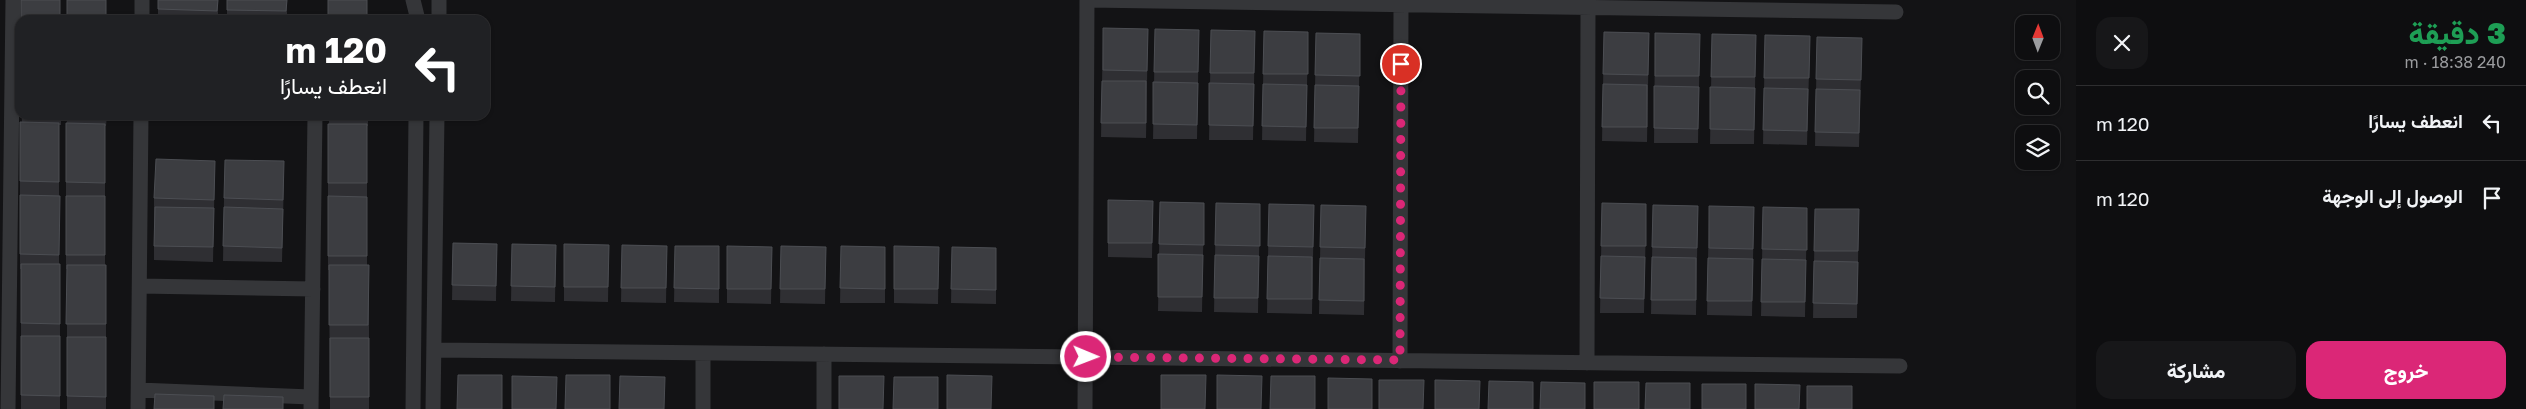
<!DOCTYPE html>
<html lang="ar">
<meta charset="utf-8">
<style>
:root{--surface:#0e0e10;--page:#171719;--text:#f1f3f6;--muted:#9b9c9f;--line:#2e2e30;--accent:#db2777}
body{margin:0;font-family:"Golos Text",Vazirmatn,sans-serif;background:var(--page);color:var(--text);direction:rtl;height:100vh;display:flex;flex-direction:column;font-size:19px;white-space:nowrap}
*{box-sizing:border-box;margin:0}
p{font-size:16px;color:var(--muted)}
.icon{flex:none;width:28px;height:28px;fill:none;stroke:currentColor;stroke-width:2;stroke-linecap:round;stroke-linejoin:round}
.map{position:relative;flex:1;overflow:hidden;direction:ltr}
.drawer{display:flex;flex-direction:column;background:var(--surface);width:450px}
.drawer>*{flex:none}
.hud{position:absolute;left:15px;top:15px;width:475px;height:105px;border-radius:15px;box-shadow:0 1px 4px #0004,0 0 0 1px var(--line);direction:rtl;background:#202124;color:#fff;overflow:hidden}
.needle{width:32px;rotate:1deg}
.tools{position:absolute;left:2015px;top:15px;display:grid;gap:10px}
.tools a{display:grid;place-items:center;width:45px;height:45px;border-radius:10px;background:var(--surface);box-shadow:0 1px 4px #0004,0 0 0 1px var(--line);font-size:25px}
.pin{position:absolute;display:grid;place-items:center;width:42px;height:42px;color:#fff;margin:-21px;border:2px solid #fff;border-radius:50%;box-shadow:0 1px 5px #0007}
.me{position:absolute;width:55px;margin:-28px;rotate:91deg;stroke-linejoin:round;filter:drop-shadow(0 0 4px #0008)}
.turn{display:flex;align-items:center;gap:18px;height:105px;padding:0 20px;font-size:22px}
.turn .icon{width:65px;height:65px;stroke-width:2.5}
.turn b{display:block;font-size:35px;line-height:42px}
.round{display:grid;place-items:center;flex:none;width:52px;height:52px;border-radius:15px;background:var(--page)}
.headline{display:flex;align-items:center;justify-content:space-between;height:85px;padding:0 20px}
h1{font-size:30px;font-weight:800;line-height:38px;color:#1e9e55}
.button{display:flex;gap:10px;margin-top:auto;padding:10px 20px}
.button a{flex:1;height:58px;border-radius:15px;background:var(--accent);color:#fff;font-size:20px;font-weight:800;line-height:58px;text-align:center}
.button a+a{background:var(--page);color:var(--text)}
ul{padding:0;list-style:none}
li{display:flex;align-items:center;gap:15px;height:75px;padding:0 20px;border-top:1px solid var(--line)}
li div{flex:1}
li b{display:block;font-size:19px}
li em{font-style:normal}
main{display:flex;flex:1;min-height:0}
.map>svg:first-child{display:block}
.lines{fill:none;stroke-linecap:round;stroke-linejoin:round}
.minor{stroke:#353639;stroke-width:15}
.wall{fill:#2f2f33}
.building{fill:#3c3d41;stroke:#4c4e53}
.route{stroke:#db2777;stroke-width:9;stroke-dasharray:0 16.2}
</style>
<main>
<section class="drawer">
<div class="headline"><div><h1>3 دقيقة</h1><p>240 m · 18:38</p></div><a class="round"><svg class="icon" aria-label="close" viewBox="0 0 24 24"><path d="M6 6l12 12M18 6L6 18"/></svg></a></div>
<ul>
<li><svg class="icon" aria-label="left" viewBox="0 0 24 24"><path d="M17 20v-9H6M10 6l-5 5 5 5"/></svg><div><b>انعطف يسارًا</b></div><em>120 m</em></li>
<li><svg class="icon" aria-label="arrive" viewBox="0 0 24 24"><path d="M6 21V4h12l-3 4 3 4H6"/></svg><div><b>الوصول إلى الوجهة</b></div><em>120 m</em></li>
</ul>
<div class="button"><a>خروج</a><a>مشاركة</a></div>
</section>
<div class="map">
<svg width="2076" height="409" viewBox="0 0 2076 409">
<rect width="100%" height="100%" fill="#131315"/>
<g class="lines">
<!-- minor -->
<path class="minor" d="M413,0L418,20
M439,0V20
M1089,0L1896,12
M142,20V0
M140,286L313,289
M434,350L1900,366
M824,354V409
M1400,361L1401,5
M1587,363L1588,8
M139,390L311,397
M8,409L13,0
M138,409L141,115
M311,409L315,115
M413,409L416,115
M433,409L437,115
M703,409V353
M1085,409L1087,0"/>
</g>
<!-- wall -->
<path class="wall" d="M158,0H218V20H158Z
M227,0H287V20H227Z
M1103,28L1148,29L1146,138L1101,137Z
M1155,29L1199,30L1197,139H1153Z
M1211,30L1255,31L1253,140H1209Z
M1264,31L1308,32L1306,141L1262,140Z
M1604,32L1649,33L1647,142L1602,141Z
M1316,33L1360,34L1358,143L1314,142Z
M1655,33L1700,34L1698,143H1654Z
M1712,34L1756,35L1754,144H1710Z
M1765,35L1810,36L1807,145L1763,144Z
M1817,37L1862,38L1859,147L1815,146Z
M22,115H61V125H59V264H60V409H21V269H20V181Z
M67,115H107L106,126H105V265H106V409H67V269H66V182Z
M329,115H368V126H367V265H369V409H330L329,270H328V124H329Z
M215,161L213,262L154,260V198Z
M284,176L282,262L223,261L224,198Z
M1108,200L1153,201L1152,258L1108,257Z
M1160,202L1204,203L1202,312L1158,311Z
M1216,203L1260,204L1258,313L1214,312Z
M1602,203L1646,219L1644,313H1600Z
M1269,204L1314,205L1312,314L1267,313Z
M1321,205L1366,206L1364,315L1319,314Z
M1653,205L1698,206L1696,315L1651,314Z
M1709,206L1754,207L1752,316L1707,315Z
M1763,207L1807,208L1805,317L1761,316Z
M1815,209H1859L1857,318H1813Z
M453,243L497,244L496,301L452,300Z
M512,244L556,245L555,302L511,301Z
M564,244L609,245L608,302L564,301Z
M622,245L667,246L666,303L621,302Z
M675,246H719V303L674,302Z
M727,246L772,247L771,304L727,303Z
M781,246L826,247L825,304L780,303Z
M841,246L885,247V303H840Z
M894,246L939,247L938,304L894,303Z
M952,247L996,248V304L951,303Z"/>
<!-- building -->
<path class="building" d="M21,0H60V20H21Z
M67,0H106V20H67Z
M158,0H218L217,11L158,9Z
M227,0H287L286,11L227,10Z
M328,0H367V20H328Z
M1103,28L1148,29L1147,71L1103,70Z
M1155,29L1199,30L1198,72H1154Z
M1211,30L1255,31L1254,73H1210Z
M1264,31L1308,32V74H1263Z
M1604,32L1649,33L1648,75L1603,74Z
M1316,33L1360,34V76L1315,75Z
M1655,33L1700,34L1699,76H1655Z
M1712,34L1756,35L1755,77H1711Z
M1765,35L1810,36L1809,78H1764Z
M1817,37L1862,38L1861,80L1816,79Z
M1102,81H1146V123H1101Z
M1153,82L1198,83L1197,125L1153,124Z
M1209,83L1254,84L1253,126L1209,125Z
M1263,84L1307,85L1306,127L1262,126Z
M1603,84L1647,85V127H1602Z
M1315,85L1359,86L1358,128H1314Z
M1654,86L1699,87L1698,129L1654,128Z
M1710,87L1755,88L1754,130L1710,129Z
M1764,88L1808,89L1807,131L1763,130Z
M1816,89L1860,90L1859,133L1815,132Z
M20,122L59,123V182L20,181Z
M66,123L105,124V183L66,182Z
M328,124H367V183H328Z
M156,159L215,161L214,200L154,198Z
M225,160L284,161L283,200L224,198Z
M20,195L60,196L59,255L20,254Z
M66,196H105V255H66Z
M328,196L367,197V256H328Z
M1108,200L1153,201L1152,243H1108Z
M1160,202L1204,203V245L1159,244Z
M1216,203L1260,204V246L1215,245Z
M1602,203L1646,204V246H1601Z
M1269,204L1314,205L1313,247L1268,246Z
M1321,205L1366,206L1365,248L1320,247Z
M1653,205L1698,206L1697,248L1652,247Z
M1709,206L1754,207L1753,249L1709,248Z
M155,207L214,208L213,247L154,246Z
M224,207L283,209L282,248L223,246Z
M1763,207L1807,208V250L1762,249Z
M1815,209H1859L1858,251H1814Z
M453,243L497,244L496,286L452,285Z
M512,244L556,245L555,287L511,286Z
M564,244L609,245L608,287H564Z
M622,245L667,246L666,288H621Z
M675,246H719V289L674,288Z
M727,246L772,247L771,289H727Z
M781,246L826,247L825,289H780Z
M841,246L885,247V289L840,288Z
M894,246L939,247L938,289H894Z
M952,247L996,248V290L951,289Z
M1158,254L1203,255L1202,297H1158Z
M1215,255L1259,256L1258,298H1214Z
M1268,256L1312,257V299H1267Z
M1601,256L1645,257L1644,299L1600,298Z
M1652,257L1696,258V300H1651Z
M1320,258L1364,259V301L1319,300Z
M1708,258L1753,259L1752,301H1707Z
M1762,259L1806,260L1805,302H1761Z
M1814,261L1858,262L1857,304L1813,303Z
M21,264H60V324L21,323Z
M67,265H106V324H66Z
M329,265H369L368,325H329Z
M21,336H60V396L21,395Z
M67,337H106V397L67,396Z
M330,338H369V397H330Z
M458,375H502V409H457Z
M566,375H610V409H565Z
M947,375L992,376L991,409H947Z
M1161,375H1206L1205,409H1161Z
M1217,375L1262,376L1261,409H1217Z
M512,376L557,377L556,409H512Z
M620,376L665,377L664,409H619Z
M839,376H884L883,409H839Z
M1271,376H1315V409H1270Z
M894,377H938V409H893Z
M1328,378L1372,379V409H1328Z
M1379,380H1424L1423,409H1379Z
M1435,380L1480,381L1479,409H1435Z
M1489,381L1533,382V409H1488Z
M1541,382L1585,383V409H1540Z
M1594,382H1639V409H1594Z
M1646,383H1690V409H1645Z
M1702,384H1746V409H1702Z
M1755,384L1800,385L1799,409H1755Z
M1807,386H1852V409H1807Z
M155,394L214,396V409H154Z
M224,395L283,397V409H223Z"/>
<g class="lines">
<!-- route -->
<path class="route" d="M1086,357L1400,360L1401,64"/>
</g>
</svg>
<div class="tools">
<a><svg class="needle" viewBox="-14 -14 28 28"><path d="M0-13l5 13h-10z" fill="#e53935"/><path d="M0 13l5-13h-10z" fill="#9b9c9f"/></svg></a>
<a><svg class="icon" aria-label="search" viewBox="0 0 24 24"><circle cx="10" cy="10" r="6"/><path d="M15 15l6 6"/></svg></a>
<a><svg class="icon" aria-label="layers" viewBox="0 0 24 24"><path d="M12 4l9 5-9 5-9-5zM3 14l9 5 9-5"/></svg></a>
</div>
<div class="pin" style="left:1401px;top:64px;background:#d93025"><svg class="icon" aria-label="arrive" viewBox="0 0 24 24"><path d="M6 21V4h12l-3 4 3 4H6"/></svg></div>
<svg class="me" style="left:1086px;top:357px" viewBox="-20 -20 40 40"><circle r="17" fill="#db2777" stroke="#fff" stroke-width="3"/><path d="M0-11L8 9 0 5-8 9z" fill="#fff"/></svg>
<div class="hud">
<div class="turn"><svg class="icon" aria-label="left" viewBox="0 0 24 24"><path d="M17 20v-9H6M10 6l-5 5 5 5"/></svg><div><b>120 m</b>انعطف يسارًا</div></div>
</div>
</div>
</main>
